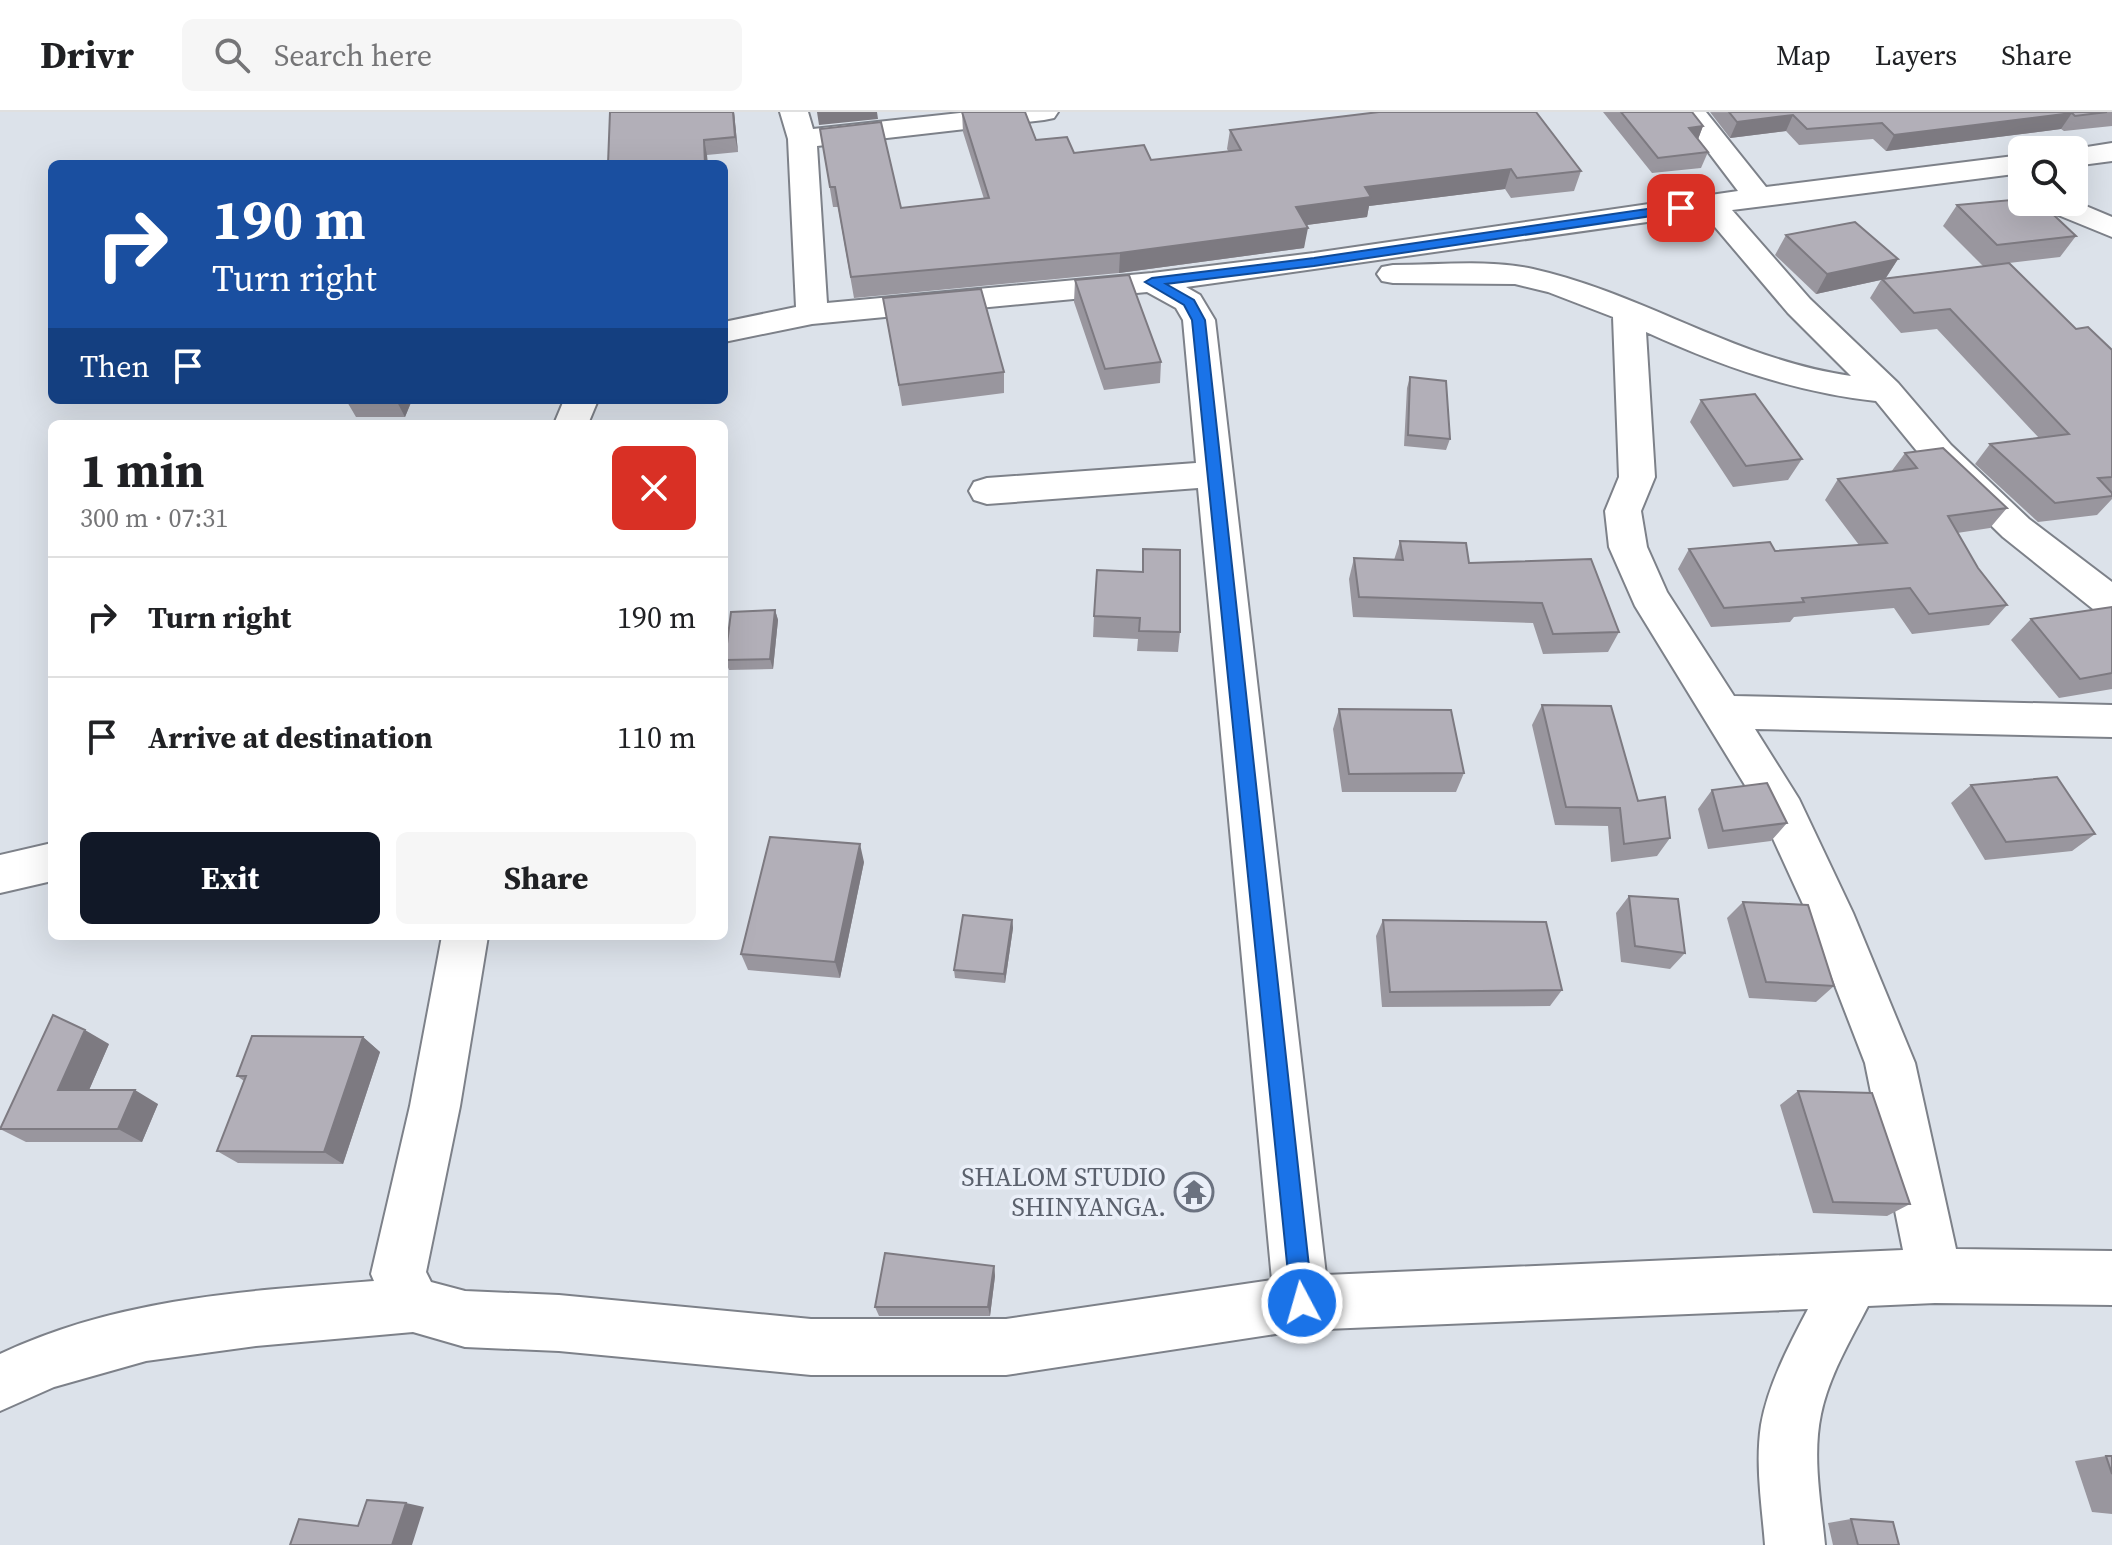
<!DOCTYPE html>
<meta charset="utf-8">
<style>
:root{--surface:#fff;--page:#f6f6f6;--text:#202124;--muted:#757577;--line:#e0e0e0;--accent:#111827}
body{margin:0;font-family:"Source Serif 4",serif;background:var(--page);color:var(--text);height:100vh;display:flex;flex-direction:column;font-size:30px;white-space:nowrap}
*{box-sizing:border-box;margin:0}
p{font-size:26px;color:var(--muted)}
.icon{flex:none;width:44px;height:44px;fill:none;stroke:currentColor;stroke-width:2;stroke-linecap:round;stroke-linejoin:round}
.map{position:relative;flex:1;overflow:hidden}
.sheet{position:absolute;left:48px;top:308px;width:680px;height:520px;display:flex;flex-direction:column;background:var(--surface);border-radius:12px;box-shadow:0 8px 32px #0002}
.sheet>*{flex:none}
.guide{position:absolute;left:48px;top:48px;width:680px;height:244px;border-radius:12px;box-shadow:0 8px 32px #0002;background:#1a4fa0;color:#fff;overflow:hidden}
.controls{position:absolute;left:2008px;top:24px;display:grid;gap:16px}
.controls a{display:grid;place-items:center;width:80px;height:80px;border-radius:12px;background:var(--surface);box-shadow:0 8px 32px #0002;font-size:40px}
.pin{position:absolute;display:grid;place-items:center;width:68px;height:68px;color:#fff;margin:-34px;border-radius:16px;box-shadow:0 4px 12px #0006}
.me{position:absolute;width:88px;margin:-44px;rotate:354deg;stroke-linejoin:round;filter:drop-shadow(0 0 6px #0008)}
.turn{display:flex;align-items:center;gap:28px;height:168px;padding:0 32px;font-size:36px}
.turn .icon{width:104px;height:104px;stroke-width:2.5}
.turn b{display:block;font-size:56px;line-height:68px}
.then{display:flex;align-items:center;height:76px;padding:0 32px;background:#0003;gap:16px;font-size:30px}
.round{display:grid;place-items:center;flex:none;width:84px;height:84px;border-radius:12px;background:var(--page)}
.overview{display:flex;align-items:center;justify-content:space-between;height:136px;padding:0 32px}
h1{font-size:48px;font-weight:700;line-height:60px}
.button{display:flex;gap:16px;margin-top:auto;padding:16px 32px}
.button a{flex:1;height:92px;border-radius:12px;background:var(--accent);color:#fff;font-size:32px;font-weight:700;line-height:92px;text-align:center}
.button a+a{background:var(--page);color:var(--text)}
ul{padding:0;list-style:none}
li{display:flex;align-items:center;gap:24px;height:120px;padding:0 32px;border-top:2px solid var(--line)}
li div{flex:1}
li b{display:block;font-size:30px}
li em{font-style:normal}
header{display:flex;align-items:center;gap:48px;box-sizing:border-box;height:112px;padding:0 40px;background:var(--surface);border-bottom:2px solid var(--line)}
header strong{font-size:38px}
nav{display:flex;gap:44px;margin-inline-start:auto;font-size:28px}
.search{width:560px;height:72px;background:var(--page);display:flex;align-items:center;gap:20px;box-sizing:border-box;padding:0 28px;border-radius:12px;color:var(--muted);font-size:30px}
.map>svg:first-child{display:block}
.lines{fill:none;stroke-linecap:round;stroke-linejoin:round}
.minor-casing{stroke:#7d8189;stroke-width:4}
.minor{fill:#fff;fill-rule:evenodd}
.wall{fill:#99969e}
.shaded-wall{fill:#7d7a81}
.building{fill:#b2afb8;stroke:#7d7a81;stroke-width:2}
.route{fill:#1a73e8;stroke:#114b97;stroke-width:2}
.labels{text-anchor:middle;stroke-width:7;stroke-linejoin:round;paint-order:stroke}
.worship-label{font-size:26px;fill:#5b616d;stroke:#eaeff8;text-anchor:end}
</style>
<header>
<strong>Drivr</strong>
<div class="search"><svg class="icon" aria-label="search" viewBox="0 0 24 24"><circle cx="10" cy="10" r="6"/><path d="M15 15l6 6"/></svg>Search here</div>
<nav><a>Map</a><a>Layers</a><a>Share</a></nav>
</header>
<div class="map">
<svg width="2112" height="1433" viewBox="0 0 2112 1433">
<rect width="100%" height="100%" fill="#dce2ea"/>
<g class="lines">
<!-- minor casing -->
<g class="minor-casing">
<path id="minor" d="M780,0H808L813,17L969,0H1058L1054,6L1044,8L817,34L827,191L1152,161L1314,141L1738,79L1678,0H1706L1766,75L2022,43V61L1732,98L1810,187L1898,271L1951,333L2029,407L2112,470V505L2098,501L2003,425L1925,349L1876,289C1794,280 1721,254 1646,220L1655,365L1641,399L1647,435L1667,480L1734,584L2112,593V625L1755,617L1799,687L1853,801L1915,951L1956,1137L2112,1139V1193L1935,1191L1868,1194C1850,1229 1829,1264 1821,1302C1812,1344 1821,1391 1825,1433H1765C1762,1394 1755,1353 1761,1313C1768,1273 1789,1233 1808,1197L1302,1218L1006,1263H811L559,1239L465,1235L413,1220L256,1234L146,1249L54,1275L0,1299V1242C118,1186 246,1179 374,1169L371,1162L410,994L442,824H488L460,994L426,1160L431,1170L465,1179L559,1183L811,1207H1006L1272,1168L1198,376L987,392L974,388L969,379L974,370L987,366L1196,351L1183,208L1176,196L1147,180L812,212L724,230V210L796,195L788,27ZM1704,102L1788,201L1851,264C1734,247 1645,182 1533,157C1487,147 1440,153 1393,153L1382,155L1377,162L1382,169L1393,171L1515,172L1548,180L1613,205L1619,365L1605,399L1609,435L1635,494L1759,696L1807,801L1865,951L1903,1138L1326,1163L1215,208L1200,183L1186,175Z
M2112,31V49L2074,54V38H2068Z
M2074,89L2112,105V125L2041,96L2036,90Z
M564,288H598L588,312H554Z
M52,731V769L0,781V743Z"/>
</g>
<!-- minor -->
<use href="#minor" class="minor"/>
</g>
<!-- wall -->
<path class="wall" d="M610,0H734L738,40L707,43Z
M962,0L1074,41L1151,48L1229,40L1227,37L1230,18L1581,59L1574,79L1511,86L1505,77L1369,94L1367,105L1306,113L1304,136L1119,161L854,186L838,95H833L820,17L901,96L984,87L963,20Z
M1603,0H1692L1703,14L1698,27L1708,40L1701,56L1652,61Z
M1710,0H2112V14L2064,19L2061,17L1886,39L1873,27L1799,33L1786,19L1730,26Z
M1957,93L2076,124L2060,145L2009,151L2076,217L2112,238V387L2097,403L2038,410L1975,352L1990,332L2039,326L1937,217L1901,221L1870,186L1881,168L1816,182L1775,143L1786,123L1898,147L1886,166L1983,154L1943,114Z
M1075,168L1161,250L1160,271L1104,278L1074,190Z
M883,186L1004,260V281L902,294Z
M1410,265L1450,327L1446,338L1404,334L1407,276Z
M346,288H412L405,305H356Z
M1701,288L1802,347L1788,368L1733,375L1690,310Z
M1905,341L2007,396L1990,416L1957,421L1978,456L2007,493L1989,513L1912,522L1894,496L1794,505L1790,510L1711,515L1678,457L1689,437L1775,439L1859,433L1825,388L1838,367L1891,360Z
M1400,429L1469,451L1619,520L1608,540L1543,542L1533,511L1353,505L1349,467L1354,446L1394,448Z
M1143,437L1180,520L1178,540L1137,539L1138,527L1093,525L1094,504L1142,460Z
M2112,495V577L2059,586L2011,528L2031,507Z
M775,498L778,508L773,557L729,558L725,548Z
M1542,593L1638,689L1670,726L1657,744L1611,750L1608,714L1555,713L1532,613Z
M1339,597L1464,661L1456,680H1342L1333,617Z
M1971,673L2095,722L2072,739L1985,748L1951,691Z
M1712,678L1787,711L1771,729L1708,737L1698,697Z
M864,750L840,866L748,858L741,842Z
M1629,784L1685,841L1670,857L1621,850L1616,801Z
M1743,790L1834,874L1816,890L1749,886L1727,806Z
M1012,808L1013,816L1005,871L955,866L954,858Z
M1383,808L1562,878L1550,894L1382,895L1376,824Z
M363,925L380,940L343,1052L238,1051L217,1039L244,969L237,964Z
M109,932L89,978L158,992L142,1030H26L0,1017Z
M1798,979L1910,1092L1887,1104L1813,1101L1780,993Z
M994,1154L995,1164L990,1204H879L875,1195Z
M2106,1344H2112V1402L2092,1400L2075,1349Z
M1851,1407L1899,1433H1833L1828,1411Z"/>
<!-- shaded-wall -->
<path class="shaded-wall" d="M733,0H734L738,40L735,25Z
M817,0H877L878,7L819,13Z
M2072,1L2061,17L1886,39L1894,23Z
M1793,3L1786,19L1730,26L1737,10Z
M1703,14L1697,30L1689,16Z
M704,28L707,43L708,52H705Z
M1511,57L1505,77L1369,94L1367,105L1292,115L1296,95L1365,75Z
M1308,116L1304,136L1119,161L1120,141Z
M1898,147L1885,167L1816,182L1827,162Z
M396,288H412L405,305Z
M775,498L778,508L773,557L770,547Z
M860,732L864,750L840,866L835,850Z
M1012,808L1013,816L1005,871L1004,862Z
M85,918L109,932L83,992L58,978Z
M363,925L380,940L343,1052L324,1040Z
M135,978L158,992L142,1030L118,1017Z
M994,1154L995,1164L990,1204L988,1195Z
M406,1391L424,1395L412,1433H392Z"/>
<!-- building -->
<path class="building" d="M610,0H733L735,25L704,28L705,52H608Z
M962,0H1025L1036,28L1067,25L1074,41L1144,33L1151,48L1241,38L1230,18L1379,0H1536L1581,59L1517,66L1511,57L1365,75L1371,85L1296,95L1308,116L1120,141L851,165L835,75H830L820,17L881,10L901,96L989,86Z
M1621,0H1692L1703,14L1689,16L1708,40L1658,46Z
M1729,0H2107L2075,4L2072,1L1894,23L1882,11L1807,17L1793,3L1737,10Z
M2022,87V90H2040L2076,124L1997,133L1957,93Z
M1855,110L1898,147L1827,162L1786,123Z
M2009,151L2076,217L2088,215L2112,238V365L2098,366L2112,381V384L2055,391L1990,332L2069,322L1950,197L1914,201L1882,167Z
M1129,163L1161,250L1105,257L1075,168Z
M981,177L1004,260L899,273L883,186Z
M1410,265L1446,269L1450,327L1408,323Z
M1755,282L1802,347L1746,354L1701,288Z
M1943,336L2007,396L1948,404L1978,456L2007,493L1929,502L1910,476L1802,486L1804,490L1724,496L1689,437L1770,430L1775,439L1887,431L1838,367L1917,356L1905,341Z
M1400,429L1466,431L1469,451L1591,447L1619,520L1553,522L1542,491L1359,485L1354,446L1403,448Z
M1143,437L1180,438V520L1139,519L1140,506L1094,504L1097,458L1143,460Z
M2112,495V561L2080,567L2031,507Z
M775,498L770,547L725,548L731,500Z
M1542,593L1611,594L1638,689L1665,685L1670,726L1624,732L1620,696L1566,695Z
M1339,597L1451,598L1464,661L1349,662Z
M2057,665L2095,722L2006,730L1971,673Z
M1767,671L1787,711L1723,719L1712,678Z
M770,725L860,732L835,850L741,842Z
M1629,784L1678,787L1685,841L1635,834Z
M1743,790L1808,793L1834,874L1766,870Z
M963,803L1012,808L1004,862L954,858Z
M1383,808L1546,810L1562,878L1390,880Z
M53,903L85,918L58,978H135L118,1017H0Z
M252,924L363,925L324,1040L217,1039L246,964H237Z
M1798,979L1872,981L1910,1092L1833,1090Z
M885,1141L994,1154L988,1195H875Z
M2106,1344H2112V1362Z
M367,1388L406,1391L392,1433H290L299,1407L358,1414Z
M1851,1407L1893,1410L1899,1433H1858Z"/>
<!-- route -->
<path class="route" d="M1681,92L1687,96L1685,99L1314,154L1166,172L1194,188L1205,208L1313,1191L1310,1199L1302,1202L1294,1199L1291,1191L1192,208L1184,193L1145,170L1152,166L1314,146Z"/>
<!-- icons -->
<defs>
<g id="temple-ring" transform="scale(2)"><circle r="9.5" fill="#eaeff8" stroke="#6b7280" stroke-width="1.5"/><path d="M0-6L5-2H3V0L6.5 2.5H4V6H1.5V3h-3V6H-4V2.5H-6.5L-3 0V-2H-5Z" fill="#6b7280"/></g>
</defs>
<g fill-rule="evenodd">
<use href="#temple-ring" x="1194" y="1080"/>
</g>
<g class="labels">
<!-- worship labels -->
<g class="worship-label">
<text x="1166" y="1074">SHALOM STUDIO<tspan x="1166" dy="30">SHINYANGA.</tspan></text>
</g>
</g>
</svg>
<div class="controls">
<a><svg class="icon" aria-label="search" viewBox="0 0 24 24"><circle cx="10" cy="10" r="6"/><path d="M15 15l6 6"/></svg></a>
</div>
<div class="pin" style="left:1681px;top:96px;background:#d93025"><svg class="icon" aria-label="arrive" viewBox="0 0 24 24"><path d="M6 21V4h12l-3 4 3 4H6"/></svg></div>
<svg class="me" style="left:1302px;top:1191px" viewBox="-20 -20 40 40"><circle r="17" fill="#1a73e8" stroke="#fff" stroke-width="3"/><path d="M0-11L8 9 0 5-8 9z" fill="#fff"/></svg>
<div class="guide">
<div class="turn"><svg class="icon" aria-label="right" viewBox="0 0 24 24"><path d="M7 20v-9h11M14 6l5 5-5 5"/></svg><div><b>190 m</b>Turn right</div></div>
<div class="then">Then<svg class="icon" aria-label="arrive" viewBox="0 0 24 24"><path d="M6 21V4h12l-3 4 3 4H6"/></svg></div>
</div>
<section class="sheet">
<div class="overview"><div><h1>1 min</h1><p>300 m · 07:31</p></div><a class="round" style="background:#d93025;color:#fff"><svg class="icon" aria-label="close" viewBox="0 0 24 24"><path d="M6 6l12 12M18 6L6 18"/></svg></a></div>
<ul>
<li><svg class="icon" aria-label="right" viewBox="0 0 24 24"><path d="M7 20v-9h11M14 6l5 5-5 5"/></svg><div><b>Turn right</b></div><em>190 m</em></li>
<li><svg class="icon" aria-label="arrive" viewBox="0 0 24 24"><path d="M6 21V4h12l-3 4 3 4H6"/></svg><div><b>Arrive at destination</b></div><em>110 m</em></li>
</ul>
<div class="button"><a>Exit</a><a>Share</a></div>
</section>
</div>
